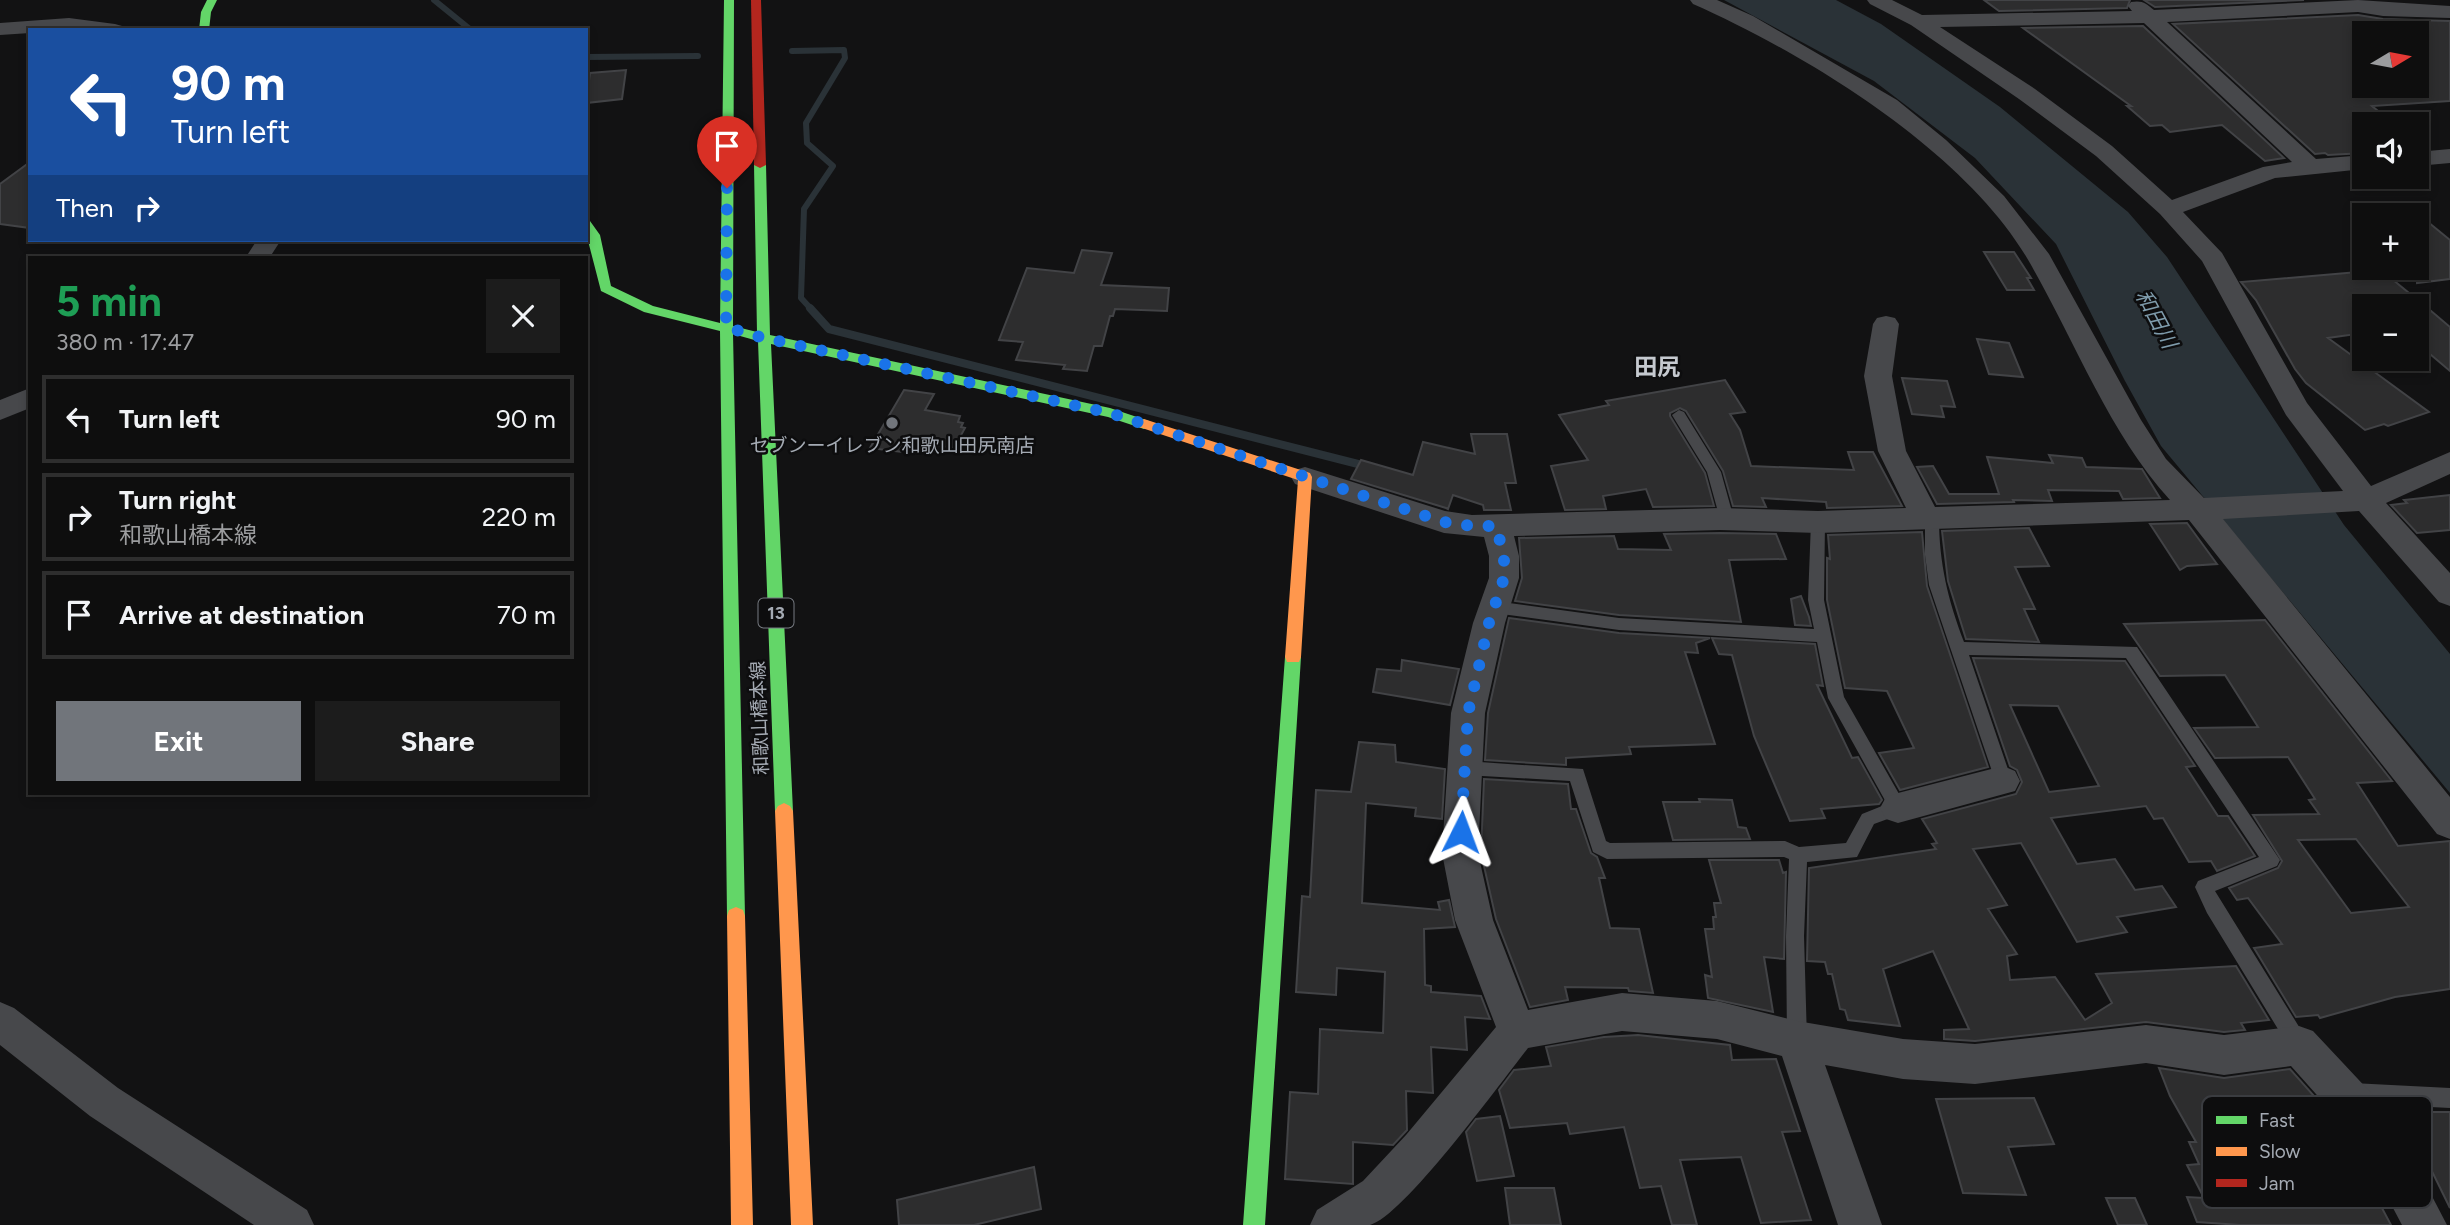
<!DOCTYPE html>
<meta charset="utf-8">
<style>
:root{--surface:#0e0e0e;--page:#1c1c1c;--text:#f1f3f6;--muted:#9b9c9e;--line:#2e2e2e;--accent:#71757b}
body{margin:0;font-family:Figtree,"Noto Sans JP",sans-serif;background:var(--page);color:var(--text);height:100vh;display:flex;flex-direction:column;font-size:26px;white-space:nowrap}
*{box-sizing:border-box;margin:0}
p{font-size:23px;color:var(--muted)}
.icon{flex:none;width:38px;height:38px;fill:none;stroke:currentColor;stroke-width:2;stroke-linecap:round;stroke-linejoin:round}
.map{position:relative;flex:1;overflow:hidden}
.panel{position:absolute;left:28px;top:256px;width:560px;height:539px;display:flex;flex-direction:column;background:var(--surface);border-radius:0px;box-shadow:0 4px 10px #0003,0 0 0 2px var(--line)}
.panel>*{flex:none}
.banner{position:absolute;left:28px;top:28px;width:560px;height:214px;border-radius:0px;box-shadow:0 4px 10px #0003,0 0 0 2px var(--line);background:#1a4fa0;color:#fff;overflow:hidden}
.needle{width:46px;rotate:80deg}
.controls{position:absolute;left:2352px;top:21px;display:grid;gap:14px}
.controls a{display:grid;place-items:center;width:77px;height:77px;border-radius:0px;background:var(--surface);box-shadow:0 4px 10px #0003,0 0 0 2px var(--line);font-size:35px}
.pin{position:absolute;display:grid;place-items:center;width:60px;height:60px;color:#fff;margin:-72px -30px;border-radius:50% 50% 50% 0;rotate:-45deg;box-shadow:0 0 7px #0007}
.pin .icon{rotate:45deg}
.me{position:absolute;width:77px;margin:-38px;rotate:3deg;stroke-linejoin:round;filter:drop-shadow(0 0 5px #0008)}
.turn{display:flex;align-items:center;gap:24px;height:147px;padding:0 28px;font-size:32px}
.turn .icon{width:91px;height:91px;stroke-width:2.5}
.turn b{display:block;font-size:49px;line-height:60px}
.then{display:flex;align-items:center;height:66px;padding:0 28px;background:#0003;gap:14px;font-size:26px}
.round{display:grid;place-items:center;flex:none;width:74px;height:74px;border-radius:0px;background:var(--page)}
.summary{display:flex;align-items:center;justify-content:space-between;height:119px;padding:0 28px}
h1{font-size:42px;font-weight:700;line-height:52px;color:#1e9e55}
.primary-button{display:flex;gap:14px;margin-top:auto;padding:14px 28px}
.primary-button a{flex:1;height:80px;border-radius:0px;background:var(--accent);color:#fff;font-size:28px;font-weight:700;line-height:80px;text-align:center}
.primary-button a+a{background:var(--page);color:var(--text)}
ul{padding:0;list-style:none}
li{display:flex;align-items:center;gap:21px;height:88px;margin:0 14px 10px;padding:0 14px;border:4px solid var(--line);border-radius:0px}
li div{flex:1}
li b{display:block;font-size:26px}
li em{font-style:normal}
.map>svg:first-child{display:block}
.water{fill:#2a3237}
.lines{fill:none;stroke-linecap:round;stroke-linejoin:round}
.stream-far1{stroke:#2a3237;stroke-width:6}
.stream{stroke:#2a3237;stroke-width:8}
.building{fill:#2d2d2e;stroke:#424346;stroke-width:2;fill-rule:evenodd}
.lane{fill:#47484b;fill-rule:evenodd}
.street{fill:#47484b;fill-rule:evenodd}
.fast{fill:#63d668;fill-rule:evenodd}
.slow{fill:#ff974d;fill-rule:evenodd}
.jam{fill:#b3261e;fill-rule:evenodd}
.route{stroke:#1a73e8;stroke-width:12;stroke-dasharray:0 21.6}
.poi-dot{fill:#71757b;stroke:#0d0d0e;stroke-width:2.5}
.labels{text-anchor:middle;stroke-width:5;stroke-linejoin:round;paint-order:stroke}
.shield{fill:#0d0d0e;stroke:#777b82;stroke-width:2}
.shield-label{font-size:18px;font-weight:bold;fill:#a4aab3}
.poi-label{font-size:19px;fill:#a4aab3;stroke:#0d0d0e}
.street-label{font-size:19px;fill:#a4aab3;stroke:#0d0d0e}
.water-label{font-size:21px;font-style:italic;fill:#7e9bab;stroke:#0d0d0e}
.quarter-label{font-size:23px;font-weight:bold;fill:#c5c9cf;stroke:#0d0d0e}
.key{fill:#0d0d0e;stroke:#3a3c40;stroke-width:2}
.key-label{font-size:19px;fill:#a4aab3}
</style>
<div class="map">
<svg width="2450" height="1225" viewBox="0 0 2450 1225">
<rect width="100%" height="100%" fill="#121213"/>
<!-- water -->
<path class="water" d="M1724,0H1836L1881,24L2000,107L2128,212L2167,257L2344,525L2450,654V793L2161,446L2125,381L2056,244L1975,158L1874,81Z"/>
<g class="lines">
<!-- stream-far1 -->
<path class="stream-far1" d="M434,0L471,30
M792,51L844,50L845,58L806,123L807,143L833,166L804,209L801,298L812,310
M586,57L698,56"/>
<!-- stream -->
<path class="stream" d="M810,308L829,329L1358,464"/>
</g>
<!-- building -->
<path class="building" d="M1984,0H2130L2127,8L1999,11Z
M2144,0H2304L2155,7Z
M2358,15L2383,19L2450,21V101L2372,106L2394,124H2364V153L2328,155L2325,153L2315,154L2173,24ZM2364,33H2417V86H2364Z
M2143,26L2284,158L2265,161L2222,125L2170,132L2162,125L2150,126L2127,106H2131L2023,28Z
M626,70L622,99L586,103L590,73Z
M30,162V228L0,224V184Z
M2417,213L2450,240V279L2417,283Z
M1082,250L1112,253L1101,285L1169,288L1167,311L1115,309L1113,316H1110L1102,346H1094L1087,371L1063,369L1065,365L1016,360L1023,342L999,340L1027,268L1074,273Z
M1984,252H2014L2031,278H2027L2034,290H2007Z
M2381,270L2409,293L2364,297V333L2328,338L2429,412L2388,426L2384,424L2365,430L2306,383L2295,369L2256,300L2241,282Z
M2417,299L2450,327V371L2417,343Z
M1977,339L2009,343L2023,377L1989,374Z
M1902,378L1947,381L1955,407L1941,406L1944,417L1912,414Z
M1725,380L1745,412L1730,414L1740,430L1751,466L1854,470L1848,452H1873L1902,506L1827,508L1826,502L1762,498L1766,507L1733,506L1723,471L1686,411L1680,408L1670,413V416L1705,473L1714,506L1653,507L1646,489L1603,496L1606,509L1565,510L1551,466L1588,460L1559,415L1609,405L1606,401Z
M904,390L934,394L925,410L960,416L958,422L963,423L961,427L965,428L954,448L908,441L902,452L870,448Z
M1471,434H1507L1516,483H1505L1511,510H1484L1483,505L1453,495L1448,509L1446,508L1351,479L1361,460L1413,475L1423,442L1475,454Z
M2049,455L2082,458L2086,467L2142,469L2160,498L2123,499L2119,491L2048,490L2052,501L2013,500L2014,502L1937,504L1917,467L1933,466L1949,494H1999L1987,457L2053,463Z
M2450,495V530L2417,533L2391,505L2407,503L2404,500Z
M2187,523L2217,564L2187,566L2180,570L2150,524Z
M2029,528L2049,566L2015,567L2035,609H2024L2039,642L1966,639L1948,581L1942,531Z
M1922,532L1927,586L1988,767L1900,790L1879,753L1914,748L1887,691L1845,688L1827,600V558L1830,559L1828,535Z
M1720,533L1776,534L1786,559L1729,560L1741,622L1619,615L1515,601L1522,578L1519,538L1614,536L1618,549L1671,550L1664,534Z
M1801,596L1809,617L1811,626L1795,625L1791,599Z
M1509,618L1619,633L1710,638L1696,643L1698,653L1685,652L1715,744L1629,747L1631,754L1566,758V765L1485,760L1488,713Z
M2265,620L2392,781L2357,783L2398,846L2450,841V989L2395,997L2320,1018L2318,1015L2296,1017L2254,948L2282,944L2248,898L2237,900L2229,888L2278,868L2282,861L2253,815L2319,814L2309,800L2315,799L2288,757L2215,758L2194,728L2258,727L2225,675L2160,676L2124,624ZM2356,839L2409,907L2351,913L2298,840Z
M1712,638L1815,644L1823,686L1817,685L1852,758L1858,757L1882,800L1879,804L1821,809L1825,818L1790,821L1754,736L1732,655L1719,654Z
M1973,658L2125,661L2195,766L2186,767L2218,816H2228L2255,856L2217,871L2211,861L2189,862L2163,818L2154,819L2146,806L2051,818L2077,864L2115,859L2135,890L2162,886L2176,907L2117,917L2127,932L2077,942L2021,843L1973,849L2007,905L1988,909L2017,954L2007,956L2010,980L2055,977L2085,1020L2112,1003L2096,974L2236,966L2269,1020L2241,1023L2245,1030L2224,1032L2146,1022L1975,1041L1944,1039V1030L1969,1029L1933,951L1883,969L1900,1026L1848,1020L1845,1010L1840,1009L1832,974H1828L1825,962L1807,961L1809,868L1936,849L1932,844L1937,843L1922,819L2016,794L2022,782L2017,770L2010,766ZM2010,705L2058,706L2099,786L2049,792Z
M1402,660L1459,669L1450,705L1373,692L1377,669L1401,671Z
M1359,742L1395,745L1396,762L1445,769L1442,819L1415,816L1416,808L1366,803L1362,903L1440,910L1438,902L1449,900L1455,927L1424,929L1425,985L1431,986V992L1481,996L1490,1019L1465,1017L1467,1050L1431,1047L1433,1093L1406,1091L1407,1130L1393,1145L1353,1142V1184L1285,1179L1290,1092L1318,1094L1320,1029L1383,1033L1385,972L1337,968L1336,995L1296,992L1302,896L1310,897L1316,790L1351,792Z
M1484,779L1568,784L1571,809H1576L1591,853L1597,857L1605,878H1599L1610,928L1639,929L1653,993L1629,991L1628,988L1565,987L1568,1000L1530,1007L1496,919L1481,853Z
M1699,799L1732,800L1738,827L1746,828L1750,839L1673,840L1663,802H1700Z
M1709,860H1779L1783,873L1786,872L1784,959L1764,957L1773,1012L1708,998L1705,975L1712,977L1705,929H1714L1713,917H1716L1714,903H1721Z
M1638,1035L1730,1045L1732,1060L1776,1059L1800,1131L1782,1132L1811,1220L1761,1223L1741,1157L1680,1160L1697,1225H1672L1661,1186L1640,1188L1624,1127L1570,1134L1567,1123L1510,1128L1499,1090L1514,1070L1551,1066L1546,1047L1604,1037Z
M2159,1068L2224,1078L2290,1069L2355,1142L2374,1178H2366L2391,1225H2240L2197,1222L2187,1197L2204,1198L2187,1165L2199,1164L2189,1142H2196L2170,1096Z
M2034,1098L2054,1144L2008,1147L2026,1195L1963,1193L1936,1099Z
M2391,1112H2450V1208L2421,1149H2410Z
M1500,1116L1514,1176L1477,1181L1466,1132L1476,1119Z
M1034,1167L1041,1209L974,1225H899L897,1200Z
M1505,1188H1554L1561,1225H1510Z
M2106,1198H2135L2147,1225H2118Z"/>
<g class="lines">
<!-- lane -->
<path class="lane" d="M1679,410L1684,412L1721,472L1734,519L1732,523L1727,524L1720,519L1707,472L1672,415Z
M1932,513L1939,518C1939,563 1948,600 1964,642L2137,647L2280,860L2277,866L2215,891L2306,1038L2309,1045L2306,1052L2299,1055L2292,1052L2207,913L2195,887L2198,881L2259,857L2126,658L1969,655L2012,781L2009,786L2003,788L1997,786L1929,585L1925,555V518Z
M1818,517L1825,522L1824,600L1844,697L1907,808L1904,813L1874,824L1857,857L1807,862L1804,936L1807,1040L1804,1047L1797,1050L1790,1047L1787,1040L1786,936L1789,859L1784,857L1607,859L1593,852L1570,781L1465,775L1459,773L1456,768L1459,763L1465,761L1583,769L1606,841L1610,843L1785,841L1799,847L1846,843L1862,814L1887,804L1828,698L1817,642L1619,630L1494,613L1488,611L1486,607L1488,603L1494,601L1619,618L1814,629L1808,600L1811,522Z
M2352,1083L2450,1088V1108L2352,1103L2345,1100L2342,1093L2345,1086Z"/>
<!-- street -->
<path class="street" d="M1690,0H1717L1753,16L1897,100L1946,140L2004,196L2049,254L2141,420L2166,459L2204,498L2343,491L2286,415L2202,261L2160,214L2096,156L2019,99L1911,25L1870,4L1867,0H1892L1922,15L2132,11L2128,6L2131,2C2142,0 2146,3 2154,10L2358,0L2450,6V18L2383,16L2358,12L2167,22L2316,159L2364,155V169L2275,178L2183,212L2222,253L2307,403L2371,486L2450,452V474L2386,503L2450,573V606L2439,602L2359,511L2223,519L2450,797V839L2437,834L2189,520L1818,533L1720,530L1514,536L1519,556V578L1505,623L1485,713L1478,853L1493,920L1528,1010L1622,993L1717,1001L1797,1021L1903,1039L1975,1044L2146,1025L2224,1035L2299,1026L2313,1031L2387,1110L2447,1225H2402L2357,1140L2291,1066L2224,1075L2146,1063L1975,1084L1903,1079L1825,1065L1882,1225H1838L1782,1056L1717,1039L1622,1031L1528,1048C1502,1081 1403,1217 1370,1225C1352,1225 1329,1225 1310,1225L1317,1210L1363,1181L1406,1135L1496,1027L1455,920L1442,853L1451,713L1473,623L1489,578V556L1484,537L1444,533L1295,484L1291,477L1295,470L1305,467L1445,511L1472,515L1720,508L1818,511L1906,508L1878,451L1864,376L1873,324L1877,318L1886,316L1895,318L1899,324L1892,376L1906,451L1935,507L2170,500C2107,430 2074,338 2027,258C1963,150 1806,54 1693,4ZM2144,23L2292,162L2263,167L2172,200L2112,146L2035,89L1940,27Z
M69,18L115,24L122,26L125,30H30V33L0,35V23Z
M2450,149V163L2417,166V152Z
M257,240H281L270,257H246Z
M30,388V408L0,420V400Z
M2003,766L2015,771L2020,781L2015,791L1898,823L1886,819L1880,808L1886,797L1898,793Z
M0,1002L14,1008L118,1088L307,1210L314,1225H254L90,1116L0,1045Z"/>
<!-- fast -->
<path class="fast" d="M207,0H217L211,12L209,30H199L201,12Z
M724,0H734L733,326L757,332L754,165L760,162L766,165L770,335L1110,408L1149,421L1151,424L1144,429L1108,417L771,344L793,811L790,816L784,819L778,816L775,811L758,341L733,334L745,916L743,922L736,925L729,922L727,916L720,331L644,312L601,291L586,233V220L590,221L600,235L611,286L653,306L720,323Z
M1293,651L1299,652L1301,657L1265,1225H1243L1285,657L1287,652Z"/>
<!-- slow -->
<path class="slow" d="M1144,419L1310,473L1312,477L1301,657L1299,662H1287L1285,657L1298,480L1139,427L1137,424Z
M784,803L790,806L793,811L813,1225H791L775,811L778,806Z
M736,907L743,910L745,916L753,1225H731L727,916L729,910Z"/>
<!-- jam -->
<path class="jam" d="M751,0H761L766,165L760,168L754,165Z"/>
</g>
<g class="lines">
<!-- route -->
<path class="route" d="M727,188L726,327L764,338L1110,413L1444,522L1472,526H1496L1504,556V578L1489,623L1468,713L1461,832"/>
</g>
<!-- markers -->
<circle class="poi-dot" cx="892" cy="423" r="7"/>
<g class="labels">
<!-- shield labels -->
<rect class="shield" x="758.5" y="598.5" width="35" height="29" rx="5"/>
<g class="shield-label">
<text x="776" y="619">13</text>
</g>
<!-- poi labels -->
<g class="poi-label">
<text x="892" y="452">セブンーイレブン和歌山田尻南店</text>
</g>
<!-- street labels -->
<g class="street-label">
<text transform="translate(759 718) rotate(-92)" y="7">和歌山橋本線</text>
</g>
<!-- water labels -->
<g class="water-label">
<text transform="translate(2156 319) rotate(62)" y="7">和田川</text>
</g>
<!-- quarter labels -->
<g class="quarter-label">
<text x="1657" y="375">田尻</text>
</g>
</g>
<!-- legend -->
<rect x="2202" y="1096" width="230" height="112" rx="10" class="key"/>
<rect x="2216" y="1116" width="31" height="8" fill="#63d668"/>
<rect x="2216" y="1147" width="31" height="9" fill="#ff974d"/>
<rect x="2216" y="1179" width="31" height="8" fill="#b3261e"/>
<g class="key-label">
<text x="2259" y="1127">Fast</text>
<text x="2259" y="1158">Slow</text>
<text x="2259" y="1190">Jam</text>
</g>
</svg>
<div class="controls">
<a><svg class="needle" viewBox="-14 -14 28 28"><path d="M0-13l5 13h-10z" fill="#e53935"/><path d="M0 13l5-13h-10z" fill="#9b9c9e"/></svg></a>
<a><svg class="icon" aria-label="sound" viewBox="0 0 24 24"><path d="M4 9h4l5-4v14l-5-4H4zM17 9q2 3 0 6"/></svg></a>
<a>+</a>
<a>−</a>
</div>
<div class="pin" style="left:727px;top:188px;background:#d93025"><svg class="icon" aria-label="arrive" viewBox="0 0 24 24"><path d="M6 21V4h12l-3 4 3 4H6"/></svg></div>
<svg class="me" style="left:1461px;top:832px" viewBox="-20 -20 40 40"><path d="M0-17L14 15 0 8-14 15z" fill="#1a73e8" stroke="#fff" stroke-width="4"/></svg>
<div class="banner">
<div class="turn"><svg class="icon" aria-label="left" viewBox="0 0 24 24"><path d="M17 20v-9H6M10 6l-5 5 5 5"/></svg><div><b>90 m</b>Turn left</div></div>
<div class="then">Then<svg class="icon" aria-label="right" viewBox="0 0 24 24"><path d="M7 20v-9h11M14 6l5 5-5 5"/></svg></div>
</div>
<section class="panel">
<div class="summary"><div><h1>5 min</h1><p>380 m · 17:47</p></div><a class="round"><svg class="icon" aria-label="close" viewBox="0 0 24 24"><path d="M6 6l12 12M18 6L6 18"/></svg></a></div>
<ul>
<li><svg class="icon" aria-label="left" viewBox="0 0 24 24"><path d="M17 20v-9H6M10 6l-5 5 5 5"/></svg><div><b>Turn left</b></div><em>90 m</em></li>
<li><svg class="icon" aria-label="right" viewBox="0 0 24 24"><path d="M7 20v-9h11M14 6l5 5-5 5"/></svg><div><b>Turn right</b><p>和歌山橋本線</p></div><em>220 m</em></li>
<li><svg class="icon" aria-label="arrive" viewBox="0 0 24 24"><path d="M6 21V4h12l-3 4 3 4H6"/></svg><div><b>Arrive at destination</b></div><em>70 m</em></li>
</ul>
<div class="primary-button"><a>Exit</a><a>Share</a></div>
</section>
</div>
